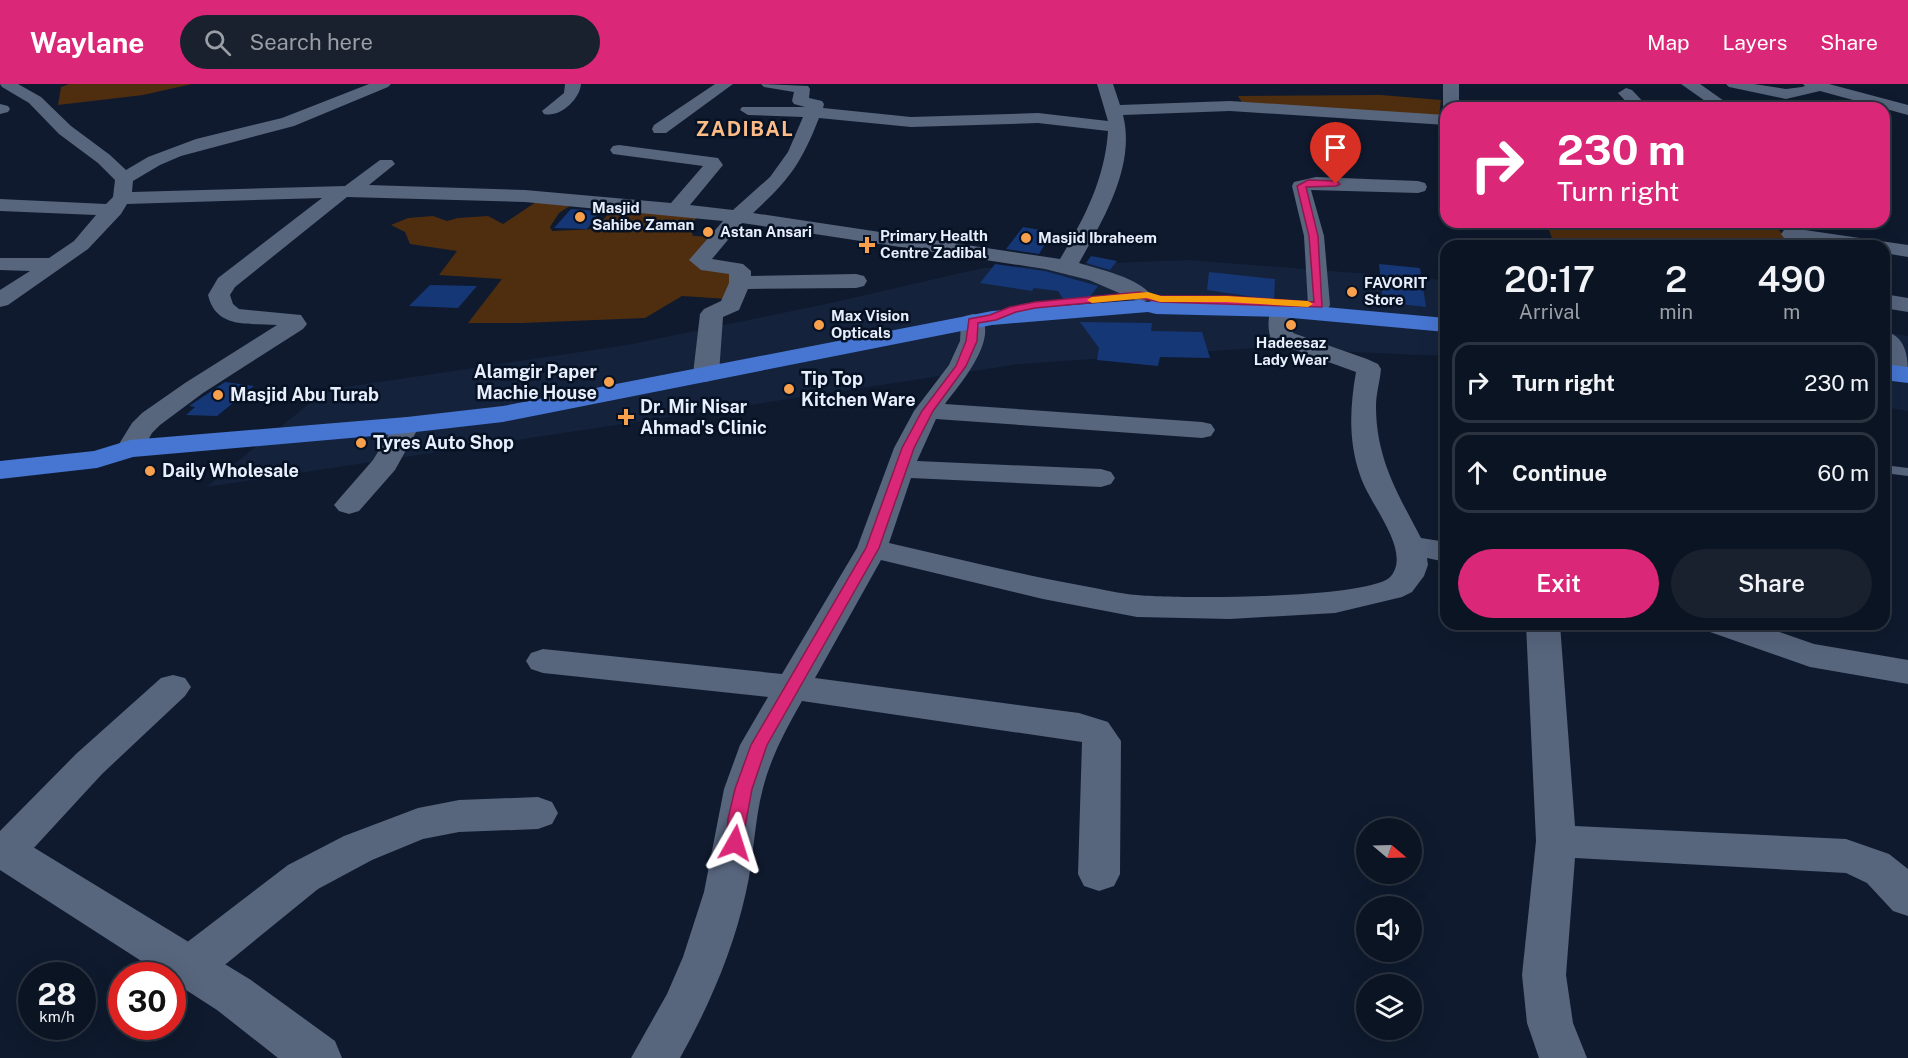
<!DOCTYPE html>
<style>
:root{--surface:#0b1422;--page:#19212f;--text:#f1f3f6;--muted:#9a9ea5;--line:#2b3340;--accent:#db2777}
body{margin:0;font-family:"Public Sans",sans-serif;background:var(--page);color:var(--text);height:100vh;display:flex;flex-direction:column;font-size:22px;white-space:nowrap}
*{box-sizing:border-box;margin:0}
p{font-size:20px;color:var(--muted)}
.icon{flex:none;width:33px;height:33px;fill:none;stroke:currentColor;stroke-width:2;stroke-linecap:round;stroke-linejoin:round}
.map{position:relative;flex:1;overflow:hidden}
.sheet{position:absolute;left:1440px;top:156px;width:450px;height:390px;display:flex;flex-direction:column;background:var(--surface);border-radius:18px;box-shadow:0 6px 24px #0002,0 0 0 2px var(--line)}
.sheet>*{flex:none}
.guide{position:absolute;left:1440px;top:18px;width:450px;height:126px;border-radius:18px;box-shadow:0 6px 24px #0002,0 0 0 2px var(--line);background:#db2777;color:#fff;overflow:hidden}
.needle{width:39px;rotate:109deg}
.tools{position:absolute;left:1356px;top:734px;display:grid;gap:12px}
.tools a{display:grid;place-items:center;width:66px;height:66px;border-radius:50%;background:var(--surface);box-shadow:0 6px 24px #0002,0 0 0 2px var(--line);font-size:30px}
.speed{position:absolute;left:18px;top:878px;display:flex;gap:12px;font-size:30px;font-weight:700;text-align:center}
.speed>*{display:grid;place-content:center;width:78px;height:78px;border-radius:50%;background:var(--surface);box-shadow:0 6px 24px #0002,0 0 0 2px var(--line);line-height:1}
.speed small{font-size:15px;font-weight:400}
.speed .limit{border:9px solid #d22;background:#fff;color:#111}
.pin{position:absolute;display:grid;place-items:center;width:51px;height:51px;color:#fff;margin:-62px -26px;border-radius:50% 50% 50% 0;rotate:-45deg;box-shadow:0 0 6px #0007}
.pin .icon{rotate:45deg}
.me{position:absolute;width:66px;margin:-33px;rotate:6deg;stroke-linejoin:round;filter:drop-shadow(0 0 4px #0008)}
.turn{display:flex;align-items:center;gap:21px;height:126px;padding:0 18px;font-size:27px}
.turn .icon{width:78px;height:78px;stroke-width:2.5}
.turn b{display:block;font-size:42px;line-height:51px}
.eta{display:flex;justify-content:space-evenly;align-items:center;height:102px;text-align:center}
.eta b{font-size:36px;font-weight:600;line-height:42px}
.cta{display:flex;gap:12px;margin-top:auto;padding:12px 18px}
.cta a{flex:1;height:69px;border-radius:36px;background:var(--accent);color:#fff;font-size:24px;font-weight:600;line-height:69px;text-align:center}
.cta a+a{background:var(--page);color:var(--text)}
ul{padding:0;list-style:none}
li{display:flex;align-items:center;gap:18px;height:81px;margin:0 12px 9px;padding:0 6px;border:3px solid var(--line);border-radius:18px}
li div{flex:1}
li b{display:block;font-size:22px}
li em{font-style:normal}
header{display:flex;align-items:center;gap:36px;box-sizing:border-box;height:84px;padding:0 30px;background:var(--accent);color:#fff}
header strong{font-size:28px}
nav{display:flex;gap:33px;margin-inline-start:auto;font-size:21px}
.search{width:420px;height:54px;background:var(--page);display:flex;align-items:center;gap:15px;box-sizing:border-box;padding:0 21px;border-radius:33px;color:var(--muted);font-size:22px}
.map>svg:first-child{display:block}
.built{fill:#14223c}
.green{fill:#4f2e0f}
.building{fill:#163775}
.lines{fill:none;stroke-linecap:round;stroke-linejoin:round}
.service{fill:#57657d;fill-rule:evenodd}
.minor{fill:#57657d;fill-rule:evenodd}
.tertiary{fill:#57657d;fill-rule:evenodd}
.trunk{fill:#4676d2;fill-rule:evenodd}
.route{fill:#db2777;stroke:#8e194d;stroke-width:1.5}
.slow{fill:#f59e0b}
.poi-dot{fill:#f9a04c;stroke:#071124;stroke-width:2}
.labels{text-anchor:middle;stroke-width:5;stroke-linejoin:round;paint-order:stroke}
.far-poi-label{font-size:15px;font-weight:bold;fill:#e7effd;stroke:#071124;text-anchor:start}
.poi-label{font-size:18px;font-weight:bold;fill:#e7effd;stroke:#071124;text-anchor:start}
.far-district-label{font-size:20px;font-weight:bold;letter-spacing:1.5px;fill:#fbbc87;stroke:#071124}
</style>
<header>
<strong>Waylane</strong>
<div class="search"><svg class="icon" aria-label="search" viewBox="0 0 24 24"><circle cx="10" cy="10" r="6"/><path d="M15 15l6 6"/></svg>Search here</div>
<nav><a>Map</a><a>Layers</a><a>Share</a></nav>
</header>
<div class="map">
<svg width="1908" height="974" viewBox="0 0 1908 974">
<rect width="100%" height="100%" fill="#0f1a2e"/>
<!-- built -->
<path class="built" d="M1188,176L1446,196V272L1256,264L1020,280L206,403L326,306L627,261L826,220L983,184Z
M1884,248L1908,252V327L1884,323Z"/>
<!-- green -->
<path class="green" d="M69,0H192L143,11L58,21L61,3Z
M1381,11L1441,16L1439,33L1243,20L1238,12Z
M539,116L576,118L559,129L550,143L552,147L596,145L616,120L698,131L690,144L693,152L715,153L696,174L736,188L728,215L682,212L645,234L522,239H468L502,195L439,191L457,167L410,160L405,148L391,141L408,134L433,132L447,137L458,134L488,132L503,140Z
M1546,138H1771L1794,162H1555Z"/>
<!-- building -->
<path class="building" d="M571,125L600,127L587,145L554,144Z
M1023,143L1052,148L1039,170L1006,165Z
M1091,172L1117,177L1110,186L1086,179Z
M995,180L1045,187L1098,202L1086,218L1066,219L1058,207L1034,204L1032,207L980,199Z
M1379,180L1420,184L1426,223L1383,218Z
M1209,188L1275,195L1274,216L1207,206Z
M430,201L477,202L458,224L409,222Z
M1080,238L1152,239L1151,247L1202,248L1210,274L1160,273L1158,282L1097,276L1099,264Z
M225,298L254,302L217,332L186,331L195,323L189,322Z"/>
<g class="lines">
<!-- service -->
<path class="service" d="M1884,381L1908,384V392L1884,389Z"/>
<!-- minor -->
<path class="minor" d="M0,0H18L41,13L71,42L110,71L126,86L148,73L196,55L282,34L369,0H391L388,3L294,42L181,72L160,81L133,97L132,108L345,102L380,76H392L395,80L369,101L525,106L671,119L703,82L613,70L610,66L613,62L619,61L718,74L723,81L690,121L733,126L770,93L788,68L803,33L748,31L740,26L742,23H805L794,20L792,17L794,8L764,3L761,0L808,2L810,5L809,14L822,17L824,20L823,24L911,33L1038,29L1108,37L1097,0H1113L1120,21L1230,17L1446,31V41L1230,27L1123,31C1136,82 1103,136 1079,179C1099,185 1139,194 1151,211L1148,216L1140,218L1089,196L1045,185L742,139L712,175L743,180L751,187V192L856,190L864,192L867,197L864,202L856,204L748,205L739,226L723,233L719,290L715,295L706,298L697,295L693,290L700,230L704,225L721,217L729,199V190L701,186L689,176L723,137L525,118L347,113L235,203L230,211L233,220L239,225L301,231L307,240L303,245L203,309L160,341L152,349L140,371L130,373L120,371L116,365L132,339L142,329L185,299L277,241C248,239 216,245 208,211L218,194L322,114L127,120L121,130L88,165L8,221L0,223V206L30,187L0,186V174H49L74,157L96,131L0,127V115L106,120L113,113L115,96L98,79L59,50L29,19L2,3ZM819,34L911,43L1038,39L1108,47C1105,95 1084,135 1060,175L753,129C789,96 801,80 819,34Z
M565,0H581C580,15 560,34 544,30L542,27L564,9Z
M715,0H733L666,49H654L652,45L654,41Z
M1443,0H1459V24H1446V28L1443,24Z
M1681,0H1700L1734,24H1715Z
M1726,0H1754L1786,5L1802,3L1805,2L1803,0H1829L1908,21V31L1820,7L1786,15L1729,3Z
M1626,4L1632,6L1649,24H1632L1618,9Z
M0,20L8,22L10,25L8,28L0,30Z
M1316,93L1418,97L1425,99L1427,103L1425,107L1418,109L1311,106L1324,152L1330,221L1327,226L1319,228L1311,226L1308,221L1304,152L1292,102L1294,98Z
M1791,144L1908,161V173L1884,169V162H1831L1784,154L1781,150L1784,146Z
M1884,210L1908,214V228L1884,224Z
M1281,219L1289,221L1292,226L1293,249L1367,275L1378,280L1381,285C1380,297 1376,310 1376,322C1376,375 1398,410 1421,454L1446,458V478L1427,474L1428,481L1424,492L1412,508L1402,513L1335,529L1230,535L1137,533L1043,515L881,476L815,594L1079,629L1108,638L1121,657L1120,790L1114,802L1099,807L1084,802L1078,790L1082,658L802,617C786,645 771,673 763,704C754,738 754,774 746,808C733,867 709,922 680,974H631L667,910L683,873L704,808L724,705L740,661L768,613L543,589L531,585L526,577L531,569L543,565L782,590L857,464L894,364L914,327L949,281L960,257L961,237L965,232L973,230L981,232C998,257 959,301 945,320L1202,338L1211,340L1215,346L1211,352L1202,354L936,335L917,377L1101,385L1111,388L1115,394L1111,400L1101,403L911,394L889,459C954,474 1018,490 1084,502C1102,505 1120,510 1137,511C1178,515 1361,515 1389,494C1392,492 1395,486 1396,482C1402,455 1368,417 1360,391C1348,357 1350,322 1356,288L1273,258C1267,250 1267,230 1273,221Z
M1884,247C1906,252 1908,272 1908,291C1886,286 1884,266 1884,247Z
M407,333L416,335L420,341L395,386L359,427L349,430L339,427L334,421L339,415L373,376L398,335Z
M1526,540H1560L1575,742L1846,755L1889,770L1908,785V832L1893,827L1867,799L1846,789L1575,774L1566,891L1573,939L1587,974H1539L1527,939L1522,891L1536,757Z
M1705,540H1756L1814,560L1908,576V600L1810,583L1710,548Z
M173,591L185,594L191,603L185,612L102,690L20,779L6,784L0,782V747L76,670L161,594Z
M538,713L552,718L558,729L552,740L538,745L459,748L423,755L372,776L318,805L205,897L189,903L173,897L172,891L167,883L173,869L288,781L344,752L418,724L459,716Z"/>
<!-- tertiary -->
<path class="tertiary" d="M0,747L15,752L251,896L335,957L342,974H278L217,926L172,897V891H163L0,786Z"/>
<!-- trunk -->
<path class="trunk" d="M1139,216L1148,218L1156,216L1281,219L1446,234V248L1281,233L1156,230L1148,228L992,241L503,338L407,349L133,373L97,384L0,395V377L94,367L130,356L407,333L503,322L992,227Z
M1884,280L1908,283V299L1884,296Z"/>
</g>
<!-- route -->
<path class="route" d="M1308,96L1336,97L1340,100L1336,102L1306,103L1318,152L1322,223L1160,218L1140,214L1035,224L1016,228L996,236L978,239L977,257L966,282L933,327L914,364L879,464L767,661L752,705L741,764L735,766L729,764L726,759L728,735L735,705L751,661L866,464L902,364L922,327L956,282L966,257L969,235L990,231L1010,223L1035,218L1140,208L1160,212H1227L1314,218L1309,152L1297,102Z"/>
<!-- slow -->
<path class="slow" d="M1148,208L1161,212H1227L1308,217L1313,220L1308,223L1227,218H1160L1147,214L1092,219L1087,216L1092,213Z"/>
<!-- markers -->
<g class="poi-dot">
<circle cx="580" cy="133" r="6"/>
<circle cx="708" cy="148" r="6"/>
<circle cx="1026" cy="154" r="6"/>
<path d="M864 152h6v6h6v6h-6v6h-6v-6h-6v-6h6z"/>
<circle cx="1352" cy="208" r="6"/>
<circle cx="819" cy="241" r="6"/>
<circle cx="1291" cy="241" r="6"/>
<circle cx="609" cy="298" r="6"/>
<circle cx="789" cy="305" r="6"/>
<circle cx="218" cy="311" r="6"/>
<path d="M623 324h6v6h6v6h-6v6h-6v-6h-6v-6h6z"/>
<circle cx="361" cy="359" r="6"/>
<circle cx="150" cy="387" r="6"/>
</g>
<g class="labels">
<!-- far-poi labels -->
<g class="far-poi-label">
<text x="592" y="129">Masjid<tspan x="592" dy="17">Sahibe Zaman</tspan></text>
<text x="720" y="153">Astan Ansari</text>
<text x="880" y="157">Primary Health<tspan x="880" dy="17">Centre Zadibal</tspan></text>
<text x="1038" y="159">Masjid Ibraheem</text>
<text x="1364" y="204">FAVORIT<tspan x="1364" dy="17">Store</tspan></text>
<text x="831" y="237">Max Vision<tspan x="831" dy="17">Opticals</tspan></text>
<text x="1291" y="264" text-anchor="middle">Hadeesaz<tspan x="1291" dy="17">Lady Wear</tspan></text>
</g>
<!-- poi labels -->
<g class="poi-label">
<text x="597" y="294" text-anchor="end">Alamgir Paper<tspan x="597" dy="21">Machie House</tspan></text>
<text x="801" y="301">Tip Top<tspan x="801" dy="21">Kitchen Ware</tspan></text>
<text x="230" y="317">Masjid Abu Turab</text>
<text x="640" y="329">Dr. Mir Nisar<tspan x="640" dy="21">Ahmad's Clinic</tspan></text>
<text x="373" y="365">Tyres Auto Shop</text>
<text x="162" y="393">Daily Wholesale</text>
</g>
<!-- far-district labels -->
<g class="far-district-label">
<text x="745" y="52">ZADIBAL</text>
</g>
</g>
</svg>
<div class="tools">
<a><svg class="needle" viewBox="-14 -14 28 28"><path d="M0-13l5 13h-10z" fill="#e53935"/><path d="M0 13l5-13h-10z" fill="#9a9ea5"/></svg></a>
<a><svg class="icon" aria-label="sound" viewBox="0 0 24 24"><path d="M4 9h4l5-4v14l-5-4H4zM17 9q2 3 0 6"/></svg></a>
<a><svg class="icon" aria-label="layers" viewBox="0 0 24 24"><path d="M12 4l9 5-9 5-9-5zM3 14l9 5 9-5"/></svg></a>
</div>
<div class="speed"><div>28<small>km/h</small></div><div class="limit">30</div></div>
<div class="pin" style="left:1336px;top:100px;background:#d93025"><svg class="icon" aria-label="arrive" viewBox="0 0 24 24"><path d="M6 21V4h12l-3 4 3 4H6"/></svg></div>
<svg class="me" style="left:735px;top:759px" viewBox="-20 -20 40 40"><path d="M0-17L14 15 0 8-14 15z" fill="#db2777" stroke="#fff" stroke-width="4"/></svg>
<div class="guide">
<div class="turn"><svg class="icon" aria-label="right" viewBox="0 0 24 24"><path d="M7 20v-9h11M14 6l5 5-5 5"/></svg><div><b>230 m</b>Turn right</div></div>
</div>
<section class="sheet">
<div class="eta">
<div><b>20:17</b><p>Arrival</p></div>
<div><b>2</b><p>min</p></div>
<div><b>490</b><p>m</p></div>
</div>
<ul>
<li><svg class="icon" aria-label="right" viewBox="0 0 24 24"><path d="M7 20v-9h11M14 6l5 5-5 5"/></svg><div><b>Turn right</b></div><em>230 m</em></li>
<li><svg class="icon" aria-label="ahead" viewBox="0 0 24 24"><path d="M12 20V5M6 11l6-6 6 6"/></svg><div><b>Continue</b></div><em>60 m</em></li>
</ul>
<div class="cta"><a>Exit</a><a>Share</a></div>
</section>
</div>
